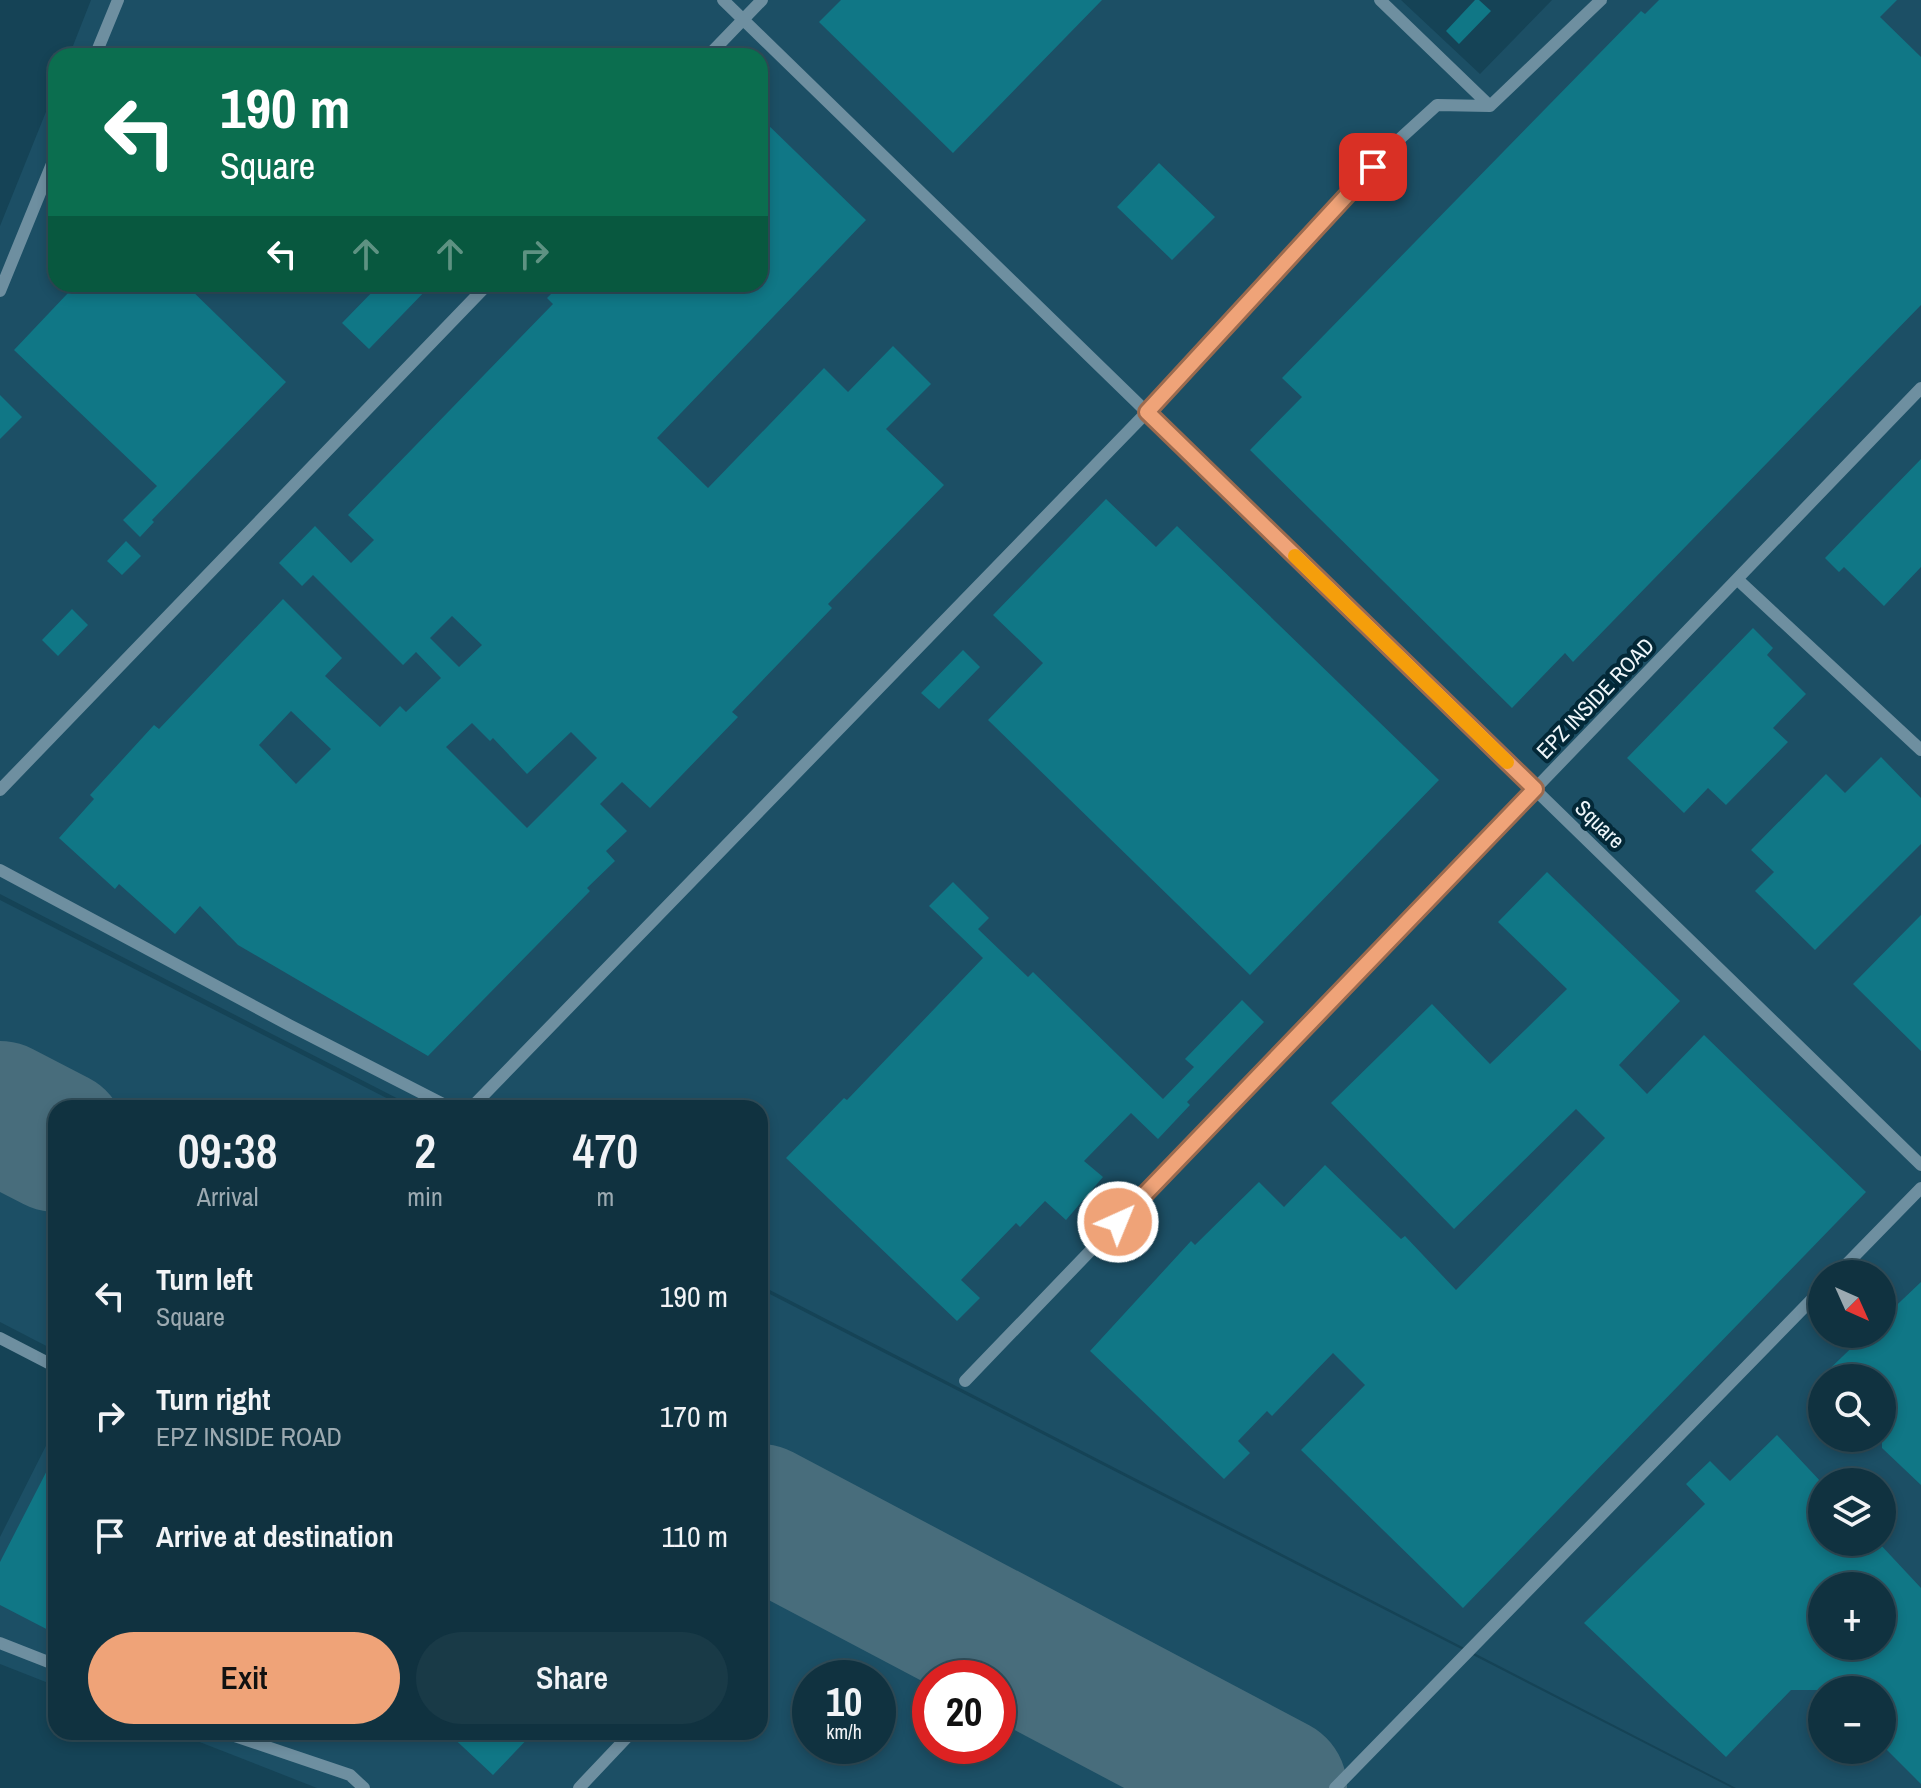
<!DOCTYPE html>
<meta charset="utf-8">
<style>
:root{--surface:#103240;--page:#193a47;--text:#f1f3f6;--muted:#9caab1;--line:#304d59;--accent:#efa378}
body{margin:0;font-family:"Archivo Narrow",sans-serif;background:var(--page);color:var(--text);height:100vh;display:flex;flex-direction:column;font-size:30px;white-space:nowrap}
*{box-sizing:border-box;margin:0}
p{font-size:26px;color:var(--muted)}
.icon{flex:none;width:44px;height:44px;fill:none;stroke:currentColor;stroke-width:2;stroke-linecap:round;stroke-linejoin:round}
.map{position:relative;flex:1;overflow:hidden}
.sheet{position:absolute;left:48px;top:1100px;width:720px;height:640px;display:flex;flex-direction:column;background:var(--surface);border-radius:24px;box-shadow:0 4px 12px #0003,0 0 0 2px var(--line)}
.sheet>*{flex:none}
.top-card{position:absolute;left:48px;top:48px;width:720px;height:244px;border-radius:24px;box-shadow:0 4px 12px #0003,0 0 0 2px var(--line);background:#0b6e4f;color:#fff;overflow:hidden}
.needle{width:52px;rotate:135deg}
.fabs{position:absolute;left:1808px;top:1260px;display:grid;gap:16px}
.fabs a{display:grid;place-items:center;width:88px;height:88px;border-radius:50%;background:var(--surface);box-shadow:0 4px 12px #0003,0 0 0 2px var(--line);font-size:40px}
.speed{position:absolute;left:792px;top:1660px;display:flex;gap:16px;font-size:40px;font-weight:700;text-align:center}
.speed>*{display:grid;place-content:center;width:104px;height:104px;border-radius:50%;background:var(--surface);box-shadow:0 4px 12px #0003,0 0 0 2px var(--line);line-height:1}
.speed small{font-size:20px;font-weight:400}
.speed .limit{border:12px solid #d22;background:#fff;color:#111}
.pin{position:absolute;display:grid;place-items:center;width:68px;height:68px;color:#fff;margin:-34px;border-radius:16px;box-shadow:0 4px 12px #0006}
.me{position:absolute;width:88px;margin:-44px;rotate:44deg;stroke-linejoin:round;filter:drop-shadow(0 0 6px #0008)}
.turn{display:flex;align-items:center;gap:28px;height:168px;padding:0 40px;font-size:36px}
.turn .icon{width:104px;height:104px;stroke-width:2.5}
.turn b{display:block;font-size:56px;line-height:68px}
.lanes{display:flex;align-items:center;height:76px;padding:0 40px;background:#0003;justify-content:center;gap:40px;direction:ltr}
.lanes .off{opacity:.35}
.eta{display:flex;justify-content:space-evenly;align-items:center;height:136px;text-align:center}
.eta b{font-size:48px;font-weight:600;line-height:56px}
.primary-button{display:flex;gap:16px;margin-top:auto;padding:16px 40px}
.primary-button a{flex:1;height:92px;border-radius:48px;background:var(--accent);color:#111;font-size:32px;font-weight:600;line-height:92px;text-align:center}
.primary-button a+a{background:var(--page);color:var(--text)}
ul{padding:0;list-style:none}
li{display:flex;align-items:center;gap:24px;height:120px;padding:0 40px}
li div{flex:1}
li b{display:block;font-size:30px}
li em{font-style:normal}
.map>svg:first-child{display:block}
.built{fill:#1c4f65;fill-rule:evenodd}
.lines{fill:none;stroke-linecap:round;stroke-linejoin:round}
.runway{stroke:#486d7c;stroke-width:142}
.building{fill:#107786;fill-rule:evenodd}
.lane{stroke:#6e8fa0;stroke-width:12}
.route-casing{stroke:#9b6a4e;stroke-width:20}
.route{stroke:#efa378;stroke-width:14}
.slow{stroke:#f59e0b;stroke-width:14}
.labels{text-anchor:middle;stroke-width:8;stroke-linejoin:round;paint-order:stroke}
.street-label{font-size:22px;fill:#eef6fa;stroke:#032837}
</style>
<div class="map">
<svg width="1921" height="1788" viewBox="0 0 1921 1788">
<rect width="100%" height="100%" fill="#154356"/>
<!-- built -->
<path class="built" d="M91,0H1401L1480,74L1552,0H1921V1788H1736L760,1285V1108H416L0,894V226L56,87V284H760V56H69ZM1822,1274H1882V1334H1822ZM1822,1378H1882V1438H1822ZM1822,1482H1882V1542H1822ZM1822,1586H1882V1646H1822ZM1822,1690H1882V1750H1822Z
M0,900L406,1108H56V1351L0,1322Z
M760,1289L1732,1788H317L174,1732H760ZM810,1678H878V1746H810ZM930,1678H998V1746H930Z
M56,1426V1686L0,1664V1537Z"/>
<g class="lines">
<!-- runway -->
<path class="runway" d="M0,1112L56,1141
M760,1515L1276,1788"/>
</g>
<!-- building -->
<path class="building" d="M841,0H1102L953,153L819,22Z
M1475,0H1479L1491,11L1459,44L1446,31Z
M1659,0H1897L1880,17L1921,57V305L1573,662L1565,653L1512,708L1250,450L1302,397L1282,378L1641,11L1645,14Z
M760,117L866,220L657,438L708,488L824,368L848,392L893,346L931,384L886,429L944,485L828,604L832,608L732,712L738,717L650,808L622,782L600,804L627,831L606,851L615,861L587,888L590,891L428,1056L238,945L200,906L175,934L119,884L115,889L59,838L94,799L90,795L154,725L159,729L283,599L342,658L325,676L380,727L400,706L406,712L441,678L416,652L403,665L313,575L302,586L279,563L315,526L351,563L374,540L348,515L553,304L547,298L561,284H760ZM452,616L482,645L459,667L430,638ZM291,711L331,749L296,784L259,745ZM472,723L490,741L493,738L527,774L571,732L597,758L527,828L446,747Z
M1159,163L1215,217L1172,260L1117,207Z
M60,284H185L286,382L152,520L154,522L140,537L123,520L157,486L14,350L68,293Z
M380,284H432L369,349L342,323Z
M0,395L22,417L0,439Z
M1921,459V567L1884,606L1844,567L1839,572L1825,558Z
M1106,499L1156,547L1177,526L1439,780L1250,975L988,720L1043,663L993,615Z
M126,541L141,556L122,575L107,561Z
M72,609L88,625L58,656L42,640Z
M1753,628L1773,648L1767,655L1806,694L1773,728L1788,742L1726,805L1708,788L1684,813L1627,758Z
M963,650L980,667L939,709L921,693Z
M1881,757L1921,798V844L1815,950L1755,891L1774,872L1751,850L1826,774L1845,793Z
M1547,872L1680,1001L1619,1065L1647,1094L1704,1035L1866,1192L1463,1608L1301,1450L1365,1385L1333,1353L1272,1416L1267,1411L1238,1441L1250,1453L1224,1479L1090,1351L1191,1241L1195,1245L1259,1182L1284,1207L1325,1165L1401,1239L1405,1236L1456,1290L1605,1138L1576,1109L1454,1229L1331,1103L1432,1004L1490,1064L1567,989L1498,922Z
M953,882L989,918L978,929L1028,977L1033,972L1163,1099L1194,1067L1185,1059L1242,1000L1264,1022L1187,1102L1190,1105L1158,1139L1131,1113L1084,1161L1103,1177L1066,1220L1045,1201L1020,1227L1016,1223L961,1280L980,1298L957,1321L786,1158L844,1098L847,1100L983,958L929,906Z
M1921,915V1051L1853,984Z
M1921,1282V1485L1882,1448V1378H1820L1866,1334H1882V1319Z
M1777,1435L1822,1483V1542H1878L1921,1588V1784L1882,1745V1690H1791L1726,1757L1584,1623L1705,1504L1686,1484L1710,1461L1730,1481ZM1822,1586H1882V1646H1822Z
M56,1453V1634L0,1605V1562Z
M447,1732H534L493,1775Z"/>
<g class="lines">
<!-- lane -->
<path class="lane" d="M723,0L1921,1165
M1380,0L1490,106
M95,56L118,0
M708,56L762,0
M0,291L56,154
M1737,579L1921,750
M0,790L488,284
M0,870L289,1025L451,1108
M471,1108L1147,412L1317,231L1392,146L1437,105L1490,106L1601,0
M1837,1274L1921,1188
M0,1338L56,1367
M965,1381L1921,388
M0,1643L56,1665
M223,1732L350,1775L364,1788
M579,1788L632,1732
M1335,1788L1822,1289"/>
</g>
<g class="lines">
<!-- route casing -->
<g class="route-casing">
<path id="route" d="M1118,1222L1535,789L1147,412L1373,167"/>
</g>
<!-- route -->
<use href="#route" class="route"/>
<!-- slow -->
<path class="slow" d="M1295,556L1507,762"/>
</g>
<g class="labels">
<!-- street labels -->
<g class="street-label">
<text transform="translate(1595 698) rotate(-46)" y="8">EPZ INSIDE ROAD</text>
<text transform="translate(1600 824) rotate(44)" y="8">Square</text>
</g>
</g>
</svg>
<div class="fabs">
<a><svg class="needle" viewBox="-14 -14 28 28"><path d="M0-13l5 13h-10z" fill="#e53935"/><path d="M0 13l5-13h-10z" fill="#9caab1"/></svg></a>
<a><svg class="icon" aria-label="search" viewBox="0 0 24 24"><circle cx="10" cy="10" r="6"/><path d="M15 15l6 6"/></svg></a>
<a><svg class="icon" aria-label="layers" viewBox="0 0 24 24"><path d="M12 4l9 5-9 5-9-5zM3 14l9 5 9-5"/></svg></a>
<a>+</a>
<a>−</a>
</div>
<div class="speed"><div>10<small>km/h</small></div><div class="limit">20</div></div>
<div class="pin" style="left:1373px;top:167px;background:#d93025"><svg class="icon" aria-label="arrive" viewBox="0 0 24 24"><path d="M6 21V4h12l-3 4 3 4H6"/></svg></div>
<svg class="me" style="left:1118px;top:1222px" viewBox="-20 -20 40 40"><circle r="17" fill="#efa378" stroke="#fff" stroke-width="3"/><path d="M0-11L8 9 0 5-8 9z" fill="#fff"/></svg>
<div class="top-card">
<div class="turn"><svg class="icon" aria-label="left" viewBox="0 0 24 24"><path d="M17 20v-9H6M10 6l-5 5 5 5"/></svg><div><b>190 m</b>Square</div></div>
<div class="lanes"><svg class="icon" aria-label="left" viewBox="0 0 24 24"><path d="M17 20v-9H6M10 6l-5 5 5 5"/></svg><svg class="icon off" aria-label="ahead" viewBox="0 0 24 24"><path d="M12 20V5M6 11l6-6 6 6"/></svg><svg class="icon off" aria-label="ahead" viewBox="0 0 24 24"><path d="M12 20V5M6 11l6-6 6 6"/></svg><svg class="icon off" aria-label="right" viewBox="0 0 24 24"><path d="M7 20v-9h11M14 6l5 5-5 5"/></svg></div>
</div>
<section class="sheet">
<div class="eta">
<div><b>09:38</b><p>Arrival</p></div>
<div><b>2</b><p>min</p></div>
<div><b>470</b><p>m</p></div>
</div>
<ul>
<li><svg class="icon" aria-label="left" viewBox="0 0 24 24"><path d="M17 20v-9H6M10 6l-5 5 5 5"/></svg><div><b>Turn left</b><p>Square</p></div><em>190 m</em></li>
<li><svg class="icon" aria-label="right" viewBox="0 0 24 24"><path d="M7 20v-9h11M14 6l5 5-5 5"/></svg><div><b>Turn right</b><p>EPZ INSIDE ROAD</p></div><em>170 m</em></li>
<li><svg class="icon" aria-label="arrive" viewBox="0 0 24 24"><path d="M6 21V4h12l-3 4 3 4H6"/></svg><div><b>Arrive at destination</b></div><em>110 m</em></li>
</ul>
<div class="primary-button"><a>Exit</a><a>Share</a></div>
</section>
</div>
